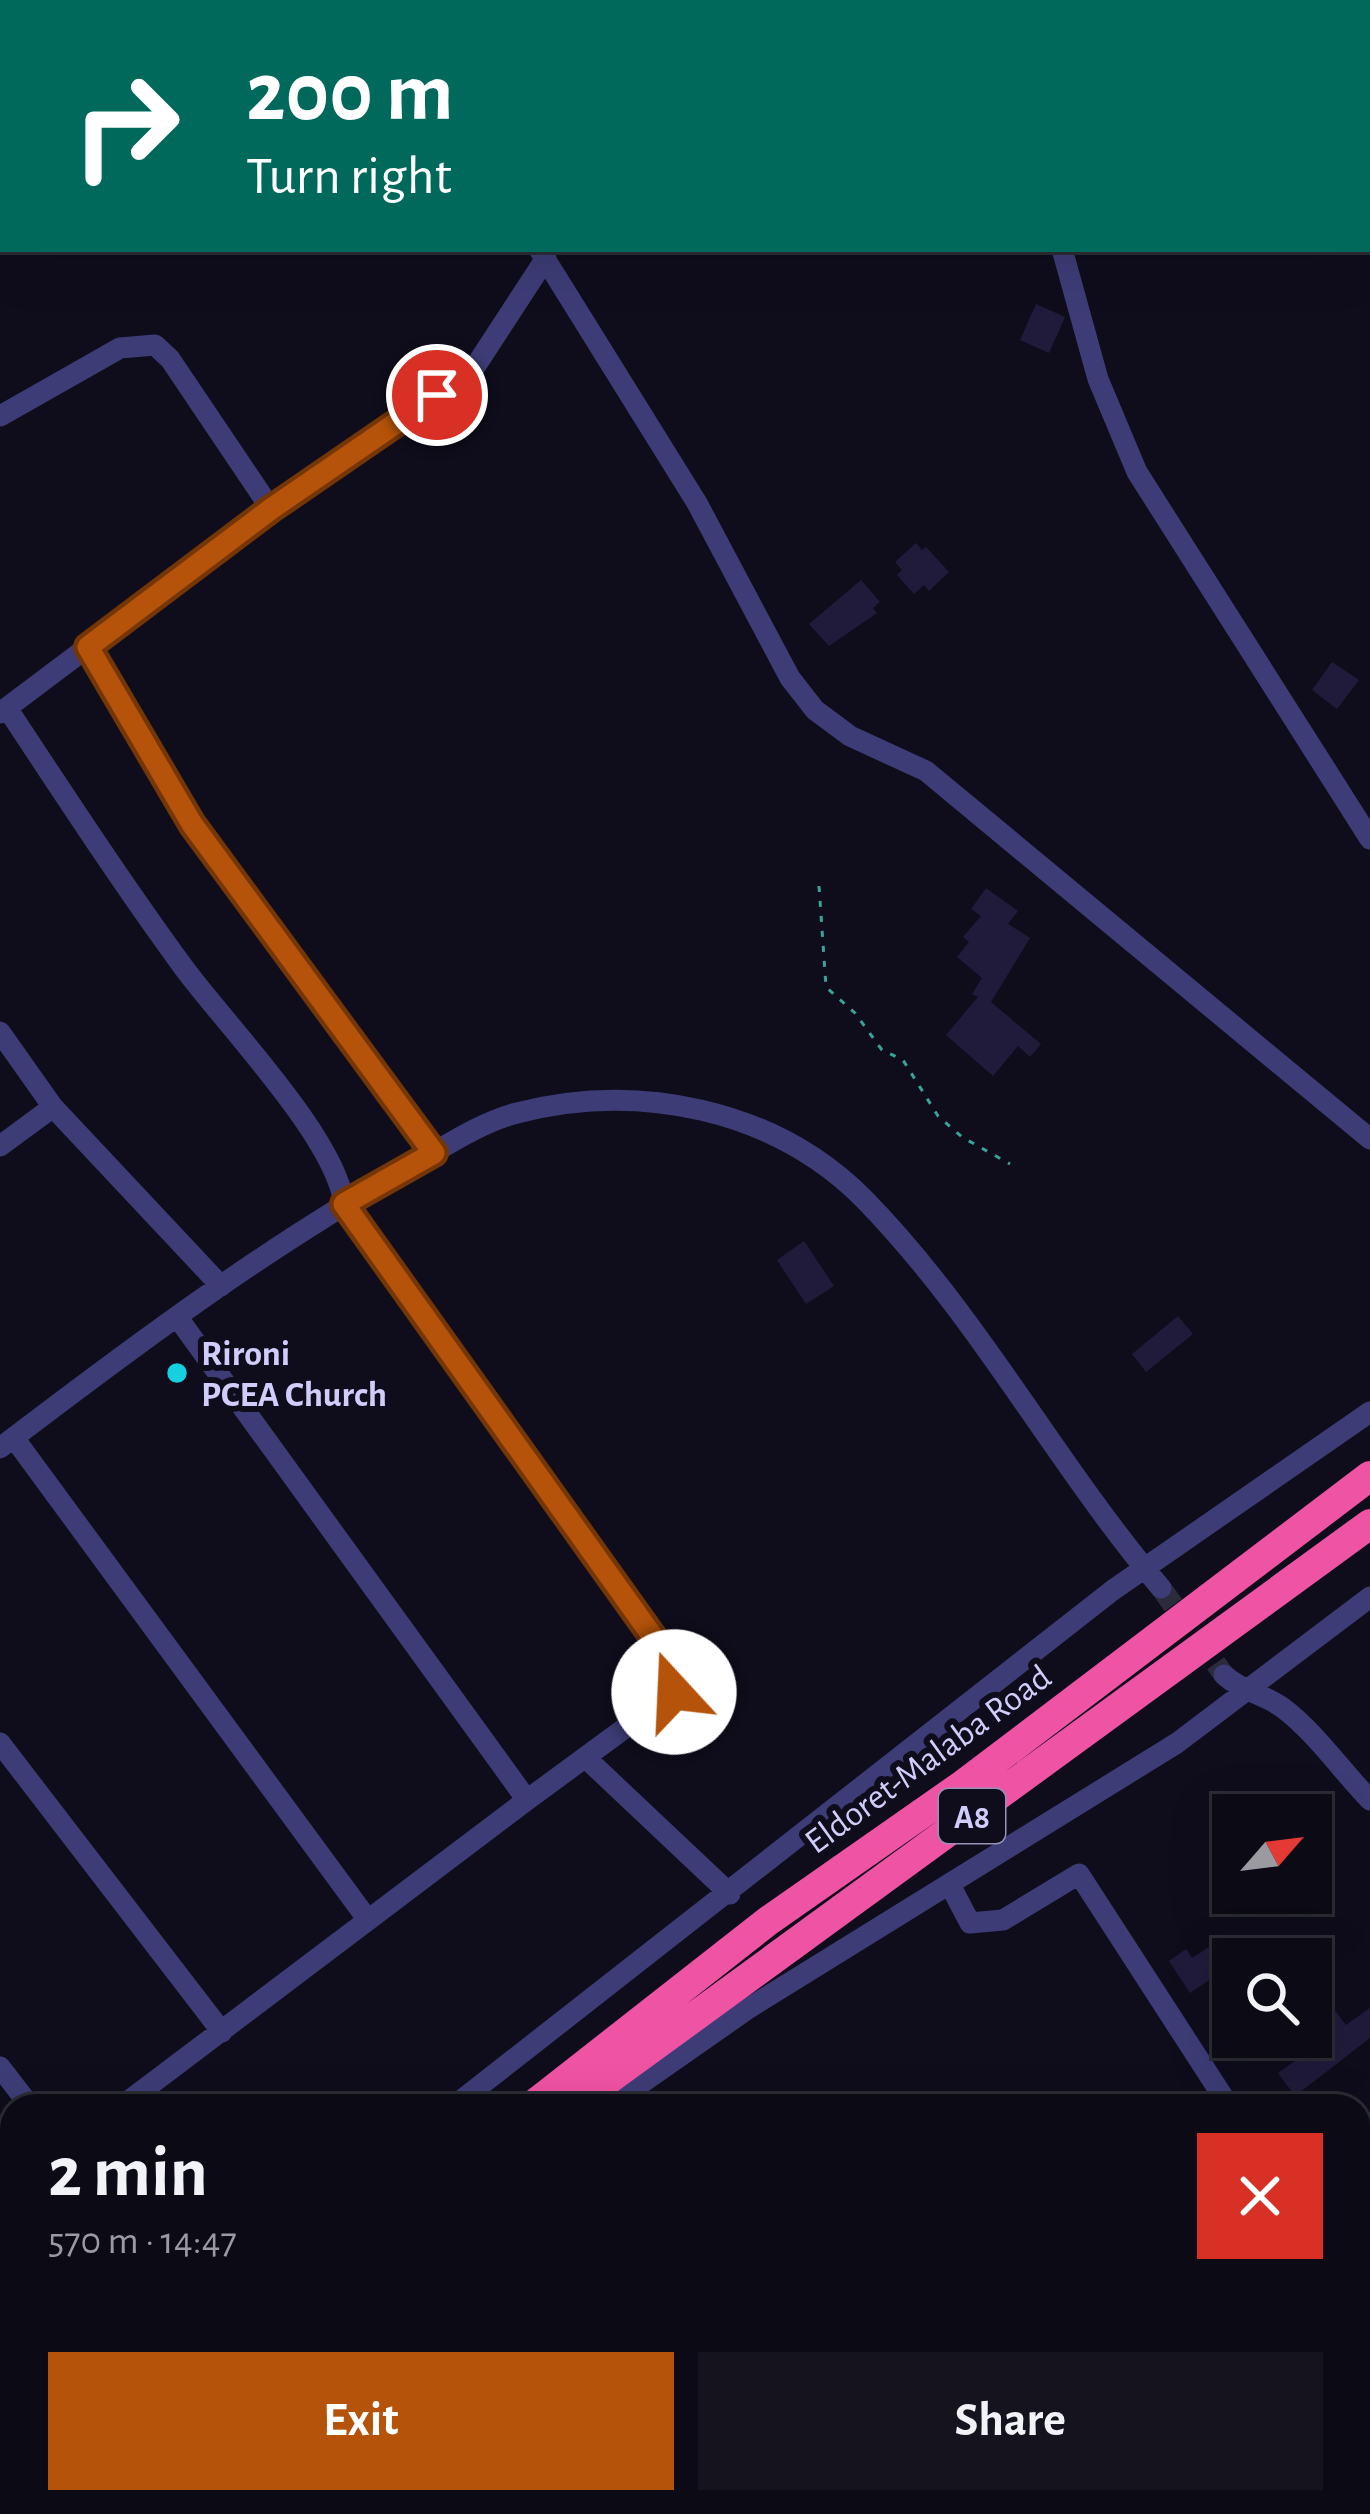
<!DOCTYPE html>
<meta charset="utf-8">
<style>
:root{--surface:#0b0a15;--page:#14131e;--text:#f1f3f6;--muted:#9a9aa0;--line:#2b2b34;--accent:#b45309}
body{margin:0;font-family:"Alegreya Sans",sans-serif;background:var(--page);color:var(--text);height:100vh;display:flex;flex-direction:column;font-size:45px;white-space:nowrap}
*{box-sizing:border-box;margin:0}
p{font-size:39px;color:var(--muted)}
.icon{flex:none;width:66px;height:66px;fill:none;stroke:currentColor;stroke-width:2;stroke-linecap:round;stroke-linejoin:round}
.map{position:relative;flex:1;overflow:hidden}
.details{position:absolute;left:0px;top:2094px;width:1371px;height:420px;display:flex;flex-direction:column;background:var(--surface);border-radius:36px 36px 0 0;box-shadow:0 12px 48px #0002,0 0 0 3px var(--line)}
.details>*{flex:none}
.hud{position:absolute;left:0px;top:0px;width:1371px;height:252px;box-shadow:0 12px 48px #0002,0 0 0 3px var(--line);background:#00695c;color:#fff;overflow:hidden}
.needle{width:78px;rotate:62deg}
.controls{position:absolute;left:1212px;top:1794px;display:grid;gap:24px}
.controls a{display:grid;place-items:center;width:120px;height:120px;border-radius:0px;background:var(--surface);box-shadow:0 12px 48px #0002,0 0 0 3px var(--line);font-size:60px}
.pin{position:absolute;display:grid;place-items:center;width:102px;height:102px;color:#fff;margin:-51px;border:6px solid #fff;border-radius:50%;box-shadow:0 3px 12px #0007}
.me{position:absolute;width:132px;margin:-66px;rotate:340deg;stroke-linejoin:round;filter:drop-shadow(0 0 9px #0008)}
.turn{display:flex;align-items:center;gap:42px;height:252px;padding:0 48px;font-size:54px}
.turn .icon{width:156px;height:156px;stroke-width:2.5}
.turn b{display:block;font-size:84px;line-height:102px}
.round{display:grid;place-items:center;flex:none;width:126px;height:126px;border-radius:0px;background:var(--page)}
.head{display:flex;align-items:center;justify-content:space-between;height:204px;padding:0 48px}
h1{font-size:72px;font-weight:700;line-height:90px}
.action{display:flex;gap:24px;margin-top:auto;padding:24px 48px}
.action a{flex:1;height:138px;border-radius:0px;background:var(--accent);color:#fff;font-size:48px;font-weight:700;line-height:138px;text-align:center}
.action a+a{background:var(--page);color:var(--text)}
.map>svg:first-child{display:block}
.building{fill:#201b3b}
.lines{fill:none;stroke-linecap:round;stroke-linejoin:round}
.minor-tunnel{stroke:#2c2a3d;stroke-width:21;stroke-dasharray:21 10;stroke-linecap:butt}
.path{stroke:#38a399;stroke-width:3;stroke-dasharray:6 9;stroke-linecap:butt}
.minor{stroke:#3d3c76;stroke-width:21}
.highway{stroke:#ef53a3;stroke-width:30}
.route-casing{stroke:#753606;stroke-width:30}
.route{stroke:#b45309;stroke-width:21}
.poi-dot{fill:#15d0de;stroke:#0f0d1c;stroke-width:4.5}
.labels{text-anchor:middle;stroke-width:12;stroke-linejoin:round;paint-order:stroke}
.shield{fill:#0f0d1c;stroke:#9693b7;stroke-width:3}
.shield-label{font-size:33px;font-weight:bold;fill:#d0cdfa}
.poi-label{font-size:36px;font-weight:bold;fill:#d0cdfa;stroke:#0f0d1c;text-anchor:start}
.street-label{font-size:36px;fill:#d0cdfa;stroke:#0f0d1c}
</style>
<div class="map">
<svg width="1370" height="2514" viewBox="0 0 1370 2514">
<rect width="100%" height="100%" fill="#0f0d1c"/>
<!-- building -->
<path class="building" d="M1036,304L1065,317L1049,353L1020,340Z
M916,543L922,550L926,547L949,572L929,591L924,585L914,594L897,575L902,570L895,562Z
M861,580L880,602L873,608L877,613L829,646L809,624Z
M1332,662L1359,680L1337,709L1312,690Z
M986,888L1018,911L1008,924L1030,938L991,1002L1041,1044L1030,1057L1018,1046L993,1076L946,1035L978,997L972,994L982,978L957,957L969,942L963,937L981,916L971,909Z
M804,1241L834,1286L806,1304L777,1260Z
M1178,1316L1193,1334L1146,1372L1132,1354Z
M1209,1947L1224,1970L1190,1993L1169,1961L1186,1949L1192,1958Z
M1311,1979L1346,2025L1370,2008V2038L1295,2096L1278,2073L1320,2043L1311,2031Z"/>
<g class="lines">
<!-- minor-tunnel -->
<path class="minor-tunnel" d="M1161,1588L1224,1675"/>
<!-- path -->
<path class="path" d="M819,886L826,987L855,1013L882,1050L903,1060L938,1116L962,1137L1010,1164"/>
<!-- minor -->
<path class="minor" d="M331,0L334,3
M989,0L990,3
M1268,0L1269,3
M547,3L551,0
M1368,228L1370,232
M539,249L697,503L790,678L815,710L850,736L926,771L1370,1139
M1062,249L1098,379L1137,472L1370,839
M0,416L120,348L155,345L170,359L271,509
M88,647L192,824L434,1153
M7,708C65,796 122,883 184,968C226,1025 336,1138 344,1204L681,1678L674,1692L527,1800L122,2106
M0,713L271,509L471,373L546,258
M0,1032L53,1107
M0,1146L53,1107L221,1286
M178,1318L527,1800
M14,1438L368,1920
M0,1448C130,1349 262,1250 404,1170C440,1150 478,1123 517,1113C637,1082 773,1108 863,1198C978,1315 1055,1463 1161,1588
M1224,1675C1243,1692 1264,1694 1283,1708C1315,1732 1342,1771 1370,1800
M0,1743L222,2032
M588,1760L730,1894
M950,1885L970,1923L1003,1920L1079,1874L1229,2106
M0,2067L30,2106
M454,2106L1113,1590L1370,1412
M609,2106L749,2008L1177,1743L1370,1597
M0,2198L12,2189
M0,2454L12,2445
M308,2502L318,2514
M63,2514L79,2502"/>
<!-- highway -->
<path class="highway" d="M532,2106L768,1921L964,1784L1370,1476
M572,2106L1370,1524
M0,2512L14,2502
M33,2514L49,2502"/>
</g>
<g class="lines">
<!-- route casing -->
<g class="route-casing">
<path id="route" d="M437,395L271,509L88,647L192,824L434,1153L344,1204L673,1665L681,1678L674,1692"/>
</g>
<!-- route -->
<use href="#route" class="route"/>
</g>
<!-- markers -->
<circle class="poi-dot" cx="177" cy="1373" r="12"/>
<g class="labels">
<!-- shield labels -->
<rect class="shield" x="939" y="1789" width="66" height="54" rx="9"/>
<g class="shield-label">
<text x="972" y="1828">A8</text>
</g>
<!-- poi labels -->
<g class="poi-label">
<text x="201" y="1365">Rironi<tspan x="201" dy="41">PCEA Church</tspan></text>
</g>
<!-- street labels -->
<g class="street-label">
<text transform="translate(927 1758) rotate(-36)" y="13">Eldoret-Malaba Road</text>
</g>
</g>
</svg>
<div class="controls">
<a><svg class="needle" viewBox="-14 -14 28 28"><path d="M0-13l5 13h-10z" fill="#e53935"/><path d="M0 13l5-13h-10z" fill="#9a9aa0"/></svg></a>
<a><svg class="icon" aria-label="search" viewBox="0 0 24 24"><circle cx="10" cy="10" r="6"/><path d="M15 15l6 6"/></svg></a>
</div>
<div class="pin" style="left:437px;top:395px;background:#d93025"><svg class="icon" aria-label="arrive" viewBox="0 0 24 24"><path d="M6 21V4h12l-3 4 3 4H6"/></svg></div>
<svg class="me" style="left:674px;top:1692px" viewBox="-20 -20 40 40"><circle r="19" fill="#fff"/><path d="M0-13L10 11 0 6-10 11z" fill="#b45309"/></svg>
<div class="hud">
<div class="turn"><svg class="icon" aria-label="right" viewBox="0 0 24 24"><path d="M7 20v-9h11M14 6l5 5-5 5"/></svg><div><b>200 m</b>Turn right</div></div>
</div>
<section class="details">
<div class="head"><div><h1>2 min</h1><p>570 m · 14:47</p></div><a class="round" style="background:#d93025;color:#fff"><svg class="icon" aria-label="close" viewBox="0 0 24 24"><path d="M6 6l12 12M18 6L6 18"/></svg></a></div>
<div class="action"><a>Exit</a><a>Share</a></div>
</section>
</div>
